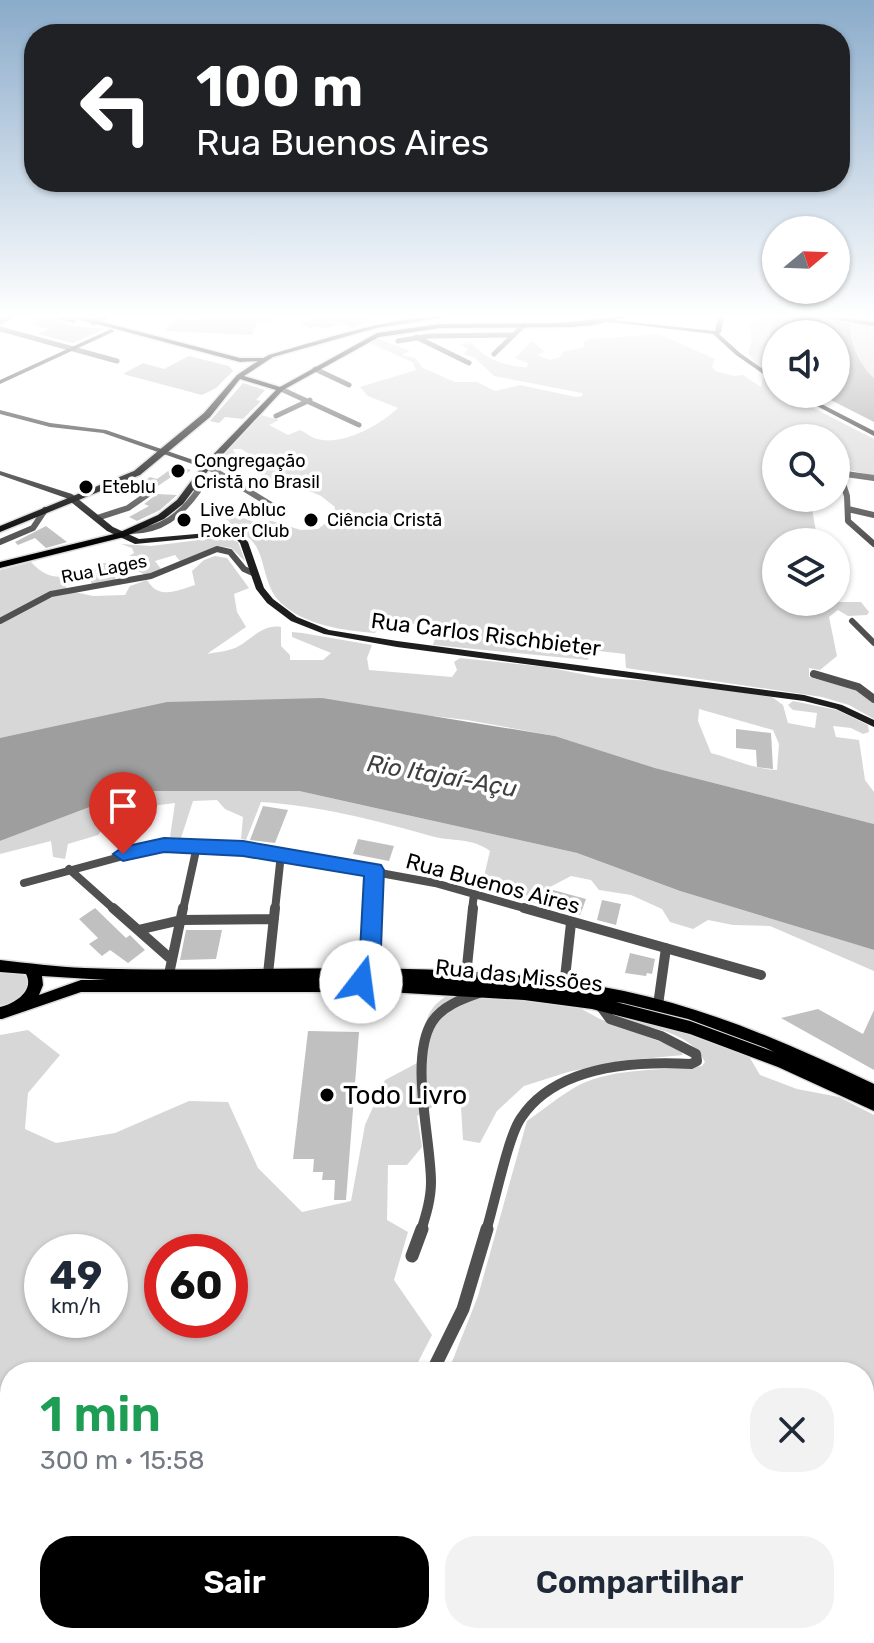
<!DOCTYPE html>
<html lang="pt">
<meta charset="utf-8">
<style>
:root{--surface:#fff;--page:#f2f2f3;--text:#1f2937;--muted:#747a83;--accent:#000}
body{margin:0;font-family:Rubik,sans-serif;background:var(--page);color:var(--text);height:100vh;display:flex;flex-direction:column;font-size:30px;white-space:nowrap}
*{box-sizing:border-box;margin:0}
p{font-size:26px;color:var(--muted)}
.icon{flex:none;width:44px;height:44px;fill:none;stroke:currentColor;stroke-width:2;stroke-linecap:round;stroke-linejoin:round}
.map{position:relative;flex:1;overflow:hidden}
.sheet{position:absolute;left:0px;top:1362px;width:874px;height:282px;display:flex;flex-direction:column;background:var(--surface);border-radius:32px 32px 0 0;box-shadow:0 2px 6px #0004}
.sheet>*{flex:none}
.banner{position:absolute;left:24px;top:24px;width:826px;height:168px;border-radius:32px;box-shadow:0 2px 6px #0004;background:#202124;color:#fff;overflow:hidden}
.needle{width:52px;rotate:71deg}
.tools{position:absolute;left:762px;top:216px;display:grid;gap:16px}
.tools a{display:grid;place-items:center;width:88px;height:88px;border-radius:50%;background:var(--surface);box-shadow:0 2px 6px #0004;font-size:40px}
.speed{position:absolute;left:24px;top:1234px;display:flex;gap:16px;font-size:40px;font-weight:700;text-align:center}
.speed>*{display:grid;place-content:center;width:104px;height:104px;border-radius:50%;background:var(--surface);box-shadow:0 2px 6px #0004;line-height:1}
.speed small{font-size:20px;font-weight:400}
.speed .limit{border:12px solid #d22;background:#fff;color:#111}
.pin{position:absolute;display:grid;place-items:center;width:68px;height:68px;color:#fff;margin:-82px -34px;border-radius:50% 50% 50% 0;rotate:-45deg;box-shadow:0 0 8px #0007}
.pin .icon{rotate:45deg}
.me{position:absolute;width:88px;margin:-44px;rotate:15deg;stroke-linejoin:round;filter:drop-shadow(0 0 6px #0008)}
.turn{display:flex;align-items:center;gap:28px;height:168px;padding:0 40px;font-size:36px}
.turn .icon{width:104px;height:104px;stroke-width:2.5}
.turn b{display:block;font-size:56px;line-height:68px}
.round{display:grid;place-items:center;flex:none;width:84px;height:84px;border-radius:32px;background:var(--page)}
.head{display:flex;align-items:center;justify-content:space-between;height:136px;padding:0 40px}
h1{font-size:48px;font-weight:600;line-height:60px;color:#1e9e55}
.cta{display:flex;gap:16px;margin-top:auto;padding:16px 40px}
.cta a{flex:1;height:92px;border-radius:32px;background:var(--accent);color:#fff;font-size:32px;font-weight:600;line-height:92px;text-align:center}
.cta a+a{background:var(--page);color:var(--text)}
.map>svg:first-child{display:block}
.green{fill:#d7d7d7;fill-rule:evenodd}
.water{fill:#9e9e9e}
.building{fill:#c0c0c0}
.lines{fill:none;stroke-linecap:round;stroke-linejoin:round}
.primary-casing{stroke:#dbdbdb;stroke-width:3}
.street-far4{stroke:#505050;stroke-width:5}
.street-far3{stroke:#505050;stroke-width:6}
.street-far2{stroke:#505050;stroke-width:8}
.street-far1{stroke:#505050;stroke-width:10}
.street{stroke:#505050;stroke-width:13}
.secondary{fill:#1d1d1d;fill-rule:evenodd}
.primary{fill:#000;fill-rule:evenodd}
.route{fill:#1a73e8;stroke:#114b97;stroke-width:2}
.poi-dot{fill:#000;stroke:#fff;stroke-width:3}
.labels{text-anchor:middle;stroke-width:7;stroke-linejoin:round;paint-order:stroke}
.far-poi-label{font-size:18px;fill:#000;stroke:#fff;text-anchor:start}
.far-street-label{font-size:18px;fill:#000;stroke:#fff}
.street-label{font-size:22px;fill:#000;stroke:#fff}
.water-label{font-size:24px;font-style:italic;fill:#3f3f3f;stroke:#fff}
.near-poi-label{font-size:26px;fill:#000;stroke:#fff;text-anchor:start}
</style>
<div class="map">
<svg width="874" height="1643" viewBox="0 0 874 1643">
<rect width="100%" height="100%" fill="#fff"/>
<!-- green -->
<path class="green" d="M739,315H772C768,338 776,354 776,376L757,365L748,353L752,341L749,323L757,319Z
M849,322L874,326V378C857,364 853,343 849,322Z
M659,334L715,359L712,366L715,371L734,376L743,375L761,387L763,378L776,386V394H786L874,439V476L845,469L840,456H836V438H776V498H810L817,537L816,542H776V602H861L869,612L867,615L848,616L838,610L829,617L837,656L820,670L809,668V677L854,689L874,704V719L849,705L822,697L626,668L625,654L590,650L588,660L433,645L436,635L448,630L435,621L416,624L383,622L375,633C345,631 304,625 281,603C255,578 273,533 225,530L230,522L226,519L229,513L254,522L272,521L301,530L318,529L334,517L335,507L321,496L286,481L274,486C264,479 259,472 248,467L260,460L241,449H233L235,454L229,458L222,457L261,415L279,420L269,425L288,435L300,430C305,432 312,438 317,439C343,446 380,425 398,408L368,396L360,387L416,370L412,362L368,342L377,338L410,351L401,355L415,358L423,368L455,382H477L495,391L520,385L576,397L583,396L582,393L494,376L474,357L464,354L468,349L459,344L472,343C484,359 507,367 527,367L528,363L515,358L532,341L545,352L537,355L550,360L560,357L563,352L585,347L583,343L590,339Z
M224,537L238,542L245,561L231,548L218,546L180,561L175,555L155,561L161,569L147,576L131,567L143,560V556H129L134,553L132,548L121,544L151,546Z
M215,556L227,558L249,588L234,594L237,612L246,627L207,654C217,652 231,651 239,646C253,638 263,624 281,627V646L290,655V660H323L331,653L292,637V632L302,633L372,645L367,658L369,670L452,677L457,670L454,662L460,658L546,667L602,678L670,682L772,697L783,705L788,723L815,728L817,713L793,710L788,705L793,701L837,710L868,725L869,732L863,734L851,728L833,726L836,737L859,740L865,780L874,792V824L655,768L555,736L467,720L406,713L0,738V570L31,562C52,585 67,576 95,569L98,563H110L117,583L93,587L90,579L67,585L65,590L93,596L125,595L130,586L147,580C159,600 176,591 195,585L192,571L204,560ZM699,709L773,730L779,744L777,770C753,769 734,759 711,753L698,721Z
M132,791H299L577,853L680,891L874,950V971L770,926L733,925L708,920L693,929L670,922L662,909L631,895L599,890L591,880L571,876L550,887L538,904L481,889L490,851C471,837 452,842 431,836C374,820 321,806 261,802L246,840L241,839L243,817L225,809L217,800L193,801L181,838L170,837L175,803L136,808L107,824L98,835L68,844L65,859L53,857L51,841L0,854V841Z
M10,971L29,977L28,990L10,1004L0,1005V972Z
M447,996L543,1001L578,1007L600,1019L680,1049L683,1055L620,1061L568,1072L524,1086L497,1111L480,1143L463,1140L460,1091L417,1116L422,1147L407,1165H388L387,1220L408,1232L394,1280L432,1335L413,1372H10V1634H864V1372H448L478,1296L527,1121C544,1109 561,1095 579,1085C616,1067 662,1071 702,1066L705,1062C686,1025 641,1031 609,1012L645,1018L747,1053L760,1075L797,1089L839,1097L874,1115V1643H0V1035L28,1030L60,1055L28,1093L25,1129L56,1143L115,1133L189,1101L228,1102L258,1168L302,1212L351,1201L365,1125L385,1080L419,1062C423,1037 422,1009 447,996ZM42,1252H110V1320H42ZM162,1252H230V1320H162Z"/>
<!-- water -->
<path class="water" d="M772,315H849C849,338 857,363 874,378V422L819,394H836V334H776V355L770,339Z
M322,698L555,736L655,768L874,824V950L680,891L577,853L299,791H132L0,841V738L167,702Z"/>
<!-- building -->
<path class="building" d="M25,315H46L72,326L104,329L73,343L38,334L48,329L29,324L37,321Z
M202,315L260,318L276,315L273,323L258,322L252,335L165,331L172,319L200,320Z
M315,315H355L371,319L352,328L343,323L323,329L316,326L311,329L300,323L314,319Z
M189,356L229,366L233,371L216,388L202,395L123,374L143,363L164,369Z
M243,383L265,390L256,400L261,401L243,419L225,417L219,423L210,421Z
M175,466L191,470L182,477L174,475L155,488L135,487L150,477L157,479Z
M157,494L177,495L160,510L137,521L129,517L149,506L144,504Z
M46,526L67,542L46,548L35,538L18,545L15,542Z
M736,729L771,733L773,769L757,767L756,750L736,748Z
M263,806L288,810L275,843L250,840Z
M358,839L394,846L389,861L353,854Z
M553,890L586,899L580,915L548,904Z
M602,900L621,904L616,925L597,920Z
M95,908L126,938L130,935L145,950L128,963L110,950L102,956L89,944L98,938L79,919Z
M186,930H222L216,959L180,960Z
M630,953L655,959L652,974L647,973L646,976L625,973Z
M818,1009L863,1034L874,1010V1070L781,1018Z
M308,1031L359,1032L346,1200H334L335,1180H322L323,1172H313L314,1159H293Z"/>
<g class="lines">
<!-- primary casing -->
<g class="primary-casing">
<path id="primary" d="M49,315H60L76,321L73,323Z
M63,315H75L240,358H263L269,355C332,337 394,315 460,315L376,328L273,357L244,376L280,387L377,333L440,324L562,323L635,315L593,325L571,327L440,328L379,337L283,390L210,468L183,504L164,519L124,537L0,568V562L118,533L158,515L177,500L204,464L276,390L240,379L210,417L140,475L0,532V526L134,471L204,413L237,375L258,361L240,362Z
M806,315H826L874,322V326Z
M0,960C28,963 56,967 85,968C264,975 447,954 624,991C713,1010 792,1045 874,1084V1111L778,1067L690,1034L592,1009L524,1000L388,992H81L2,1019H0V1007C14,1004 35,991 26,974L0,972ZM42,976L106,980H81L39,995L43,985ZM616,1002L623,1003L688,1019L766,1048L774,1052L690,1021Z"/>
</g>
<!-- street-far4 -->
<path class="street-far4" d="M0,322L14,315
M93,323L108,315
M0,329L117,361
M416,337L469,363
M398,341L429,336L514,335
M494,354L524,325
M315,369L349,385
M281,389L359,425
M276,416L310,400
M836,462L838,467"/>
<!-- street-far3 -->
<path class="street-far3" d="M837,465L847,496L848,521L874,544
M207,466L281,511
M839,473L874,478
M848,509L874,515
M97,518L128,508L151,492
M131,531C161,531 181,515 198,491L193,485
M0,542L33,528L45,510
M0,621L51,594L151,576L217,549L230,552L244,569L255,574
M852,621L874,643"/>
<!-- street-far2 -->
<path class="street-far2" d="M814,674L858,687L874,699
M69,869L115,910
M24,883L164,845L243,848L435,883L531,910
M183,910L197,846
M275,910L281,854
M372,910L374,870
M472,910L474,894"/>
<!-- street-far1 -->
<path class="street-far1" d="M113,908L172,960
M524,908L761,975
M138,930L181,920L274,919
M169,974L183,908
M268,974L275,908
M369,974L372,908
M466,976L473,908
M564,987L571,923
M658,1005L666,948
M421,1231C426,1215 431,1199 431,1182C431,1139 409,1059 432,1022C442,1006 462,999 479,993
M486,1231C494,1206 508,1136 521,1118C556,1065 634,1061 691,1064L697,1061L696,1054L661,1036L610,1019L599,1004"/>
<!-- street -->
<path class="street" d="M412,1256L422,1229
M432,1372L463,1309L487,1229"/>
<!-- secondary -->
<path class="secondary" d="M719,315H725L721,332L719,334L740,353L776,378V383L736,355L713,334L601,321L604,319L715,331Z
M111,329L114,331L113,332L0,384V380Z
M794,394H802L874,431V436Z
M0,410L50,423L106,430L211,466L204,468L103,433L50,427L0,414Z
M0,471L72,494L113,527L139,539L219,532L240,534L248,542L264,588L273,599L297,617L329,630L397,641L804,695L842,705L874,720V727L836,709L804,701L397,647L324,634L291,621L267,603L256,589L240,543L235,538L219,536L135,544L107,531L66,498L0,475Z"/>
<!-- primary -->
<use href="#primary" class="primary"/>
</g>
<!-- sky -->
<linearGradient id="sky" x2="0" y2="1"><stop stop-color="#8aabca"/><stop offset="0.58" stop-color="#fff"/><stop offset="1" stop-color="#fff" stop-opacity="0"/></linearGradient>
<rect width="874" height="545" fill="url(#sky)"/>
<!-- route -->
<path class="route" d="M164,838L243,841L381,865L384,870L380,974L368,989L361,991L354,989L350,982L359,970L364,876L243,856L164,852L123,861L113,854L123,847Z"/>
<!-- markers -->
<g class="poi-dot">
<circle cx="178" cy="471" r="8"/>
<circle cx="86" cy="487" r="8"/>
<circle cx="184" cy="520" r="8"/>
<circle cx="311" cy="520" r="8"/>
<circle cx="327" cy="1095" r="8"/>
</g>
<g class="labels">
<!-- far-poi labels -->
<g class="far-poi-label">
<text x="194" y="467">Congregação<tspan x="194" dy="21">Cristã no Brasil</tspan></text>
<text x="102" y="493">Eteblu</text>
<text x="200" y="516">Live Abluc<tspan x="200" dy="21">Poker Club</tspan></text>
<text x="327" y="526">Ciência Cristã</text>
</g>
<!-- far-street labels -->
<g class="far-street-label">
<text transform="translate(104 569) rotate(-11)" y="6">Rua Lages</text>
</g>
<!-- street labels -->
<g class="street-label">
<text transform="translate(486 634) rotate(7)" y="8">Rua Carlos Rischbieter</text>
<text transform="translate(493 883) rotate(15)" y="8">Rua Buenos Aires</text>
<text transform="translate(519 975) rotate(6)" y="8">Rua das Missões</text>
</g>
<!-- water labels -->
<g class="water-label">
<text transform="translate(442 776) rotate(10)" y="8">Rio Itajaí-Açu</text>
</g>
<!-- near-poi labels -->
<g class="near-poi-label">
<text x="343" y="1104">Todo Livro</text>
</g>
</g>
</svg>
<div class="tools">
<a><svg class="needle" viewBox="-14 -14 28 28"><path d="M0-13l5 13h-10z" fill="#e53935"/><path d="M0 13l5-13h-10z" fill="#747a83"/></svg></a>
<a><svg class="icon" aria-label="sound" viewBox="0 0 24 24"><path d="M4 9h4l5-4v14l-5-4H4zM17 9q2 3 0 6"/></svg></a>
<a><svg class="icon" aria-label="search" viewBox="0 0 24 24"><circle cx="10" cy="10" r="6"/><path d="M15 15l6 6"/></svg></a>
<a><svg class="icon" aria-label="layers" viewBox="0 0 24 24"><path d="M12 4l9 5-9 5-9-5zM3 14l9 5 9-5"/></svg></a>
</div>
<div class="speed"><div>49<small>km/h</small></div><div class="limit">60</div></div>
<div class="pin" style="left:123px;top:854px;background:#d93025"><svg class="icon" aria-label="arrive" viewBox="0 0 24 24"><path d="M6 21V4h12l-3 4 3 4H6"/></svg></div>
<svg class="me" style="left:361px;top:982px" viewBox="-20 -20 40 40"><circle r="19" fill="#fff"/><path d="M0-13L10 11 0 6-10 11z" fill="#1a73e8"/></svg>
<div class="banner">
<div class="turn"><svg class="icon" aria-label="left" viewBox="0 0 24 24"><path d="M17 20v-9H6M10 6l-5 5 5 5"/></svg><div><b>100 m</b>Rua Buenos Aires</div></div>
</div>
<section class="sheet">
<div class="head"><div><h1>1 min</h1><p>300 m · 15:58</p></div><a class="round"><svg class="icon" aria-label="close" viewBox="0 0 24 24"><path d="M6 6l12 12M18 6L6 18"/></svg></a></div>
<div class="cta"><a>Sair</a><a>Compartilhar</a></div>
</section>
</div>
